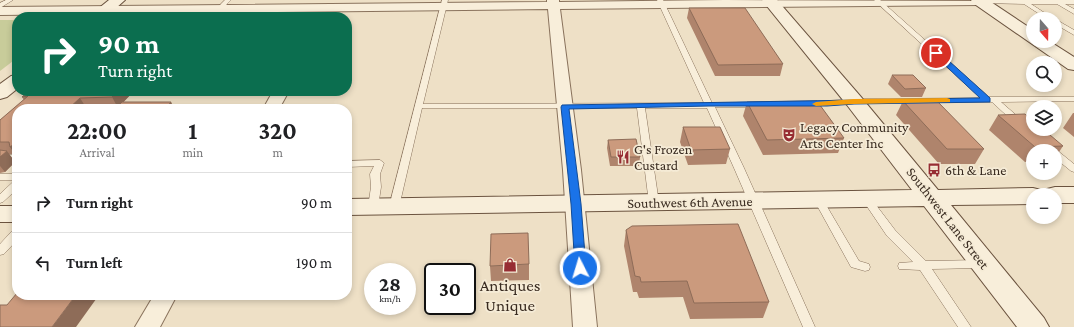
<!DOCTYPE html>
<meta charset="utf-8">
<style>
:root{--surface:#fff;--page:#f6f6f6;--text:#202124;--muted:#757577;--line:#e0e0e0}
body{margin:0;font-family:"Crimson Pro",serif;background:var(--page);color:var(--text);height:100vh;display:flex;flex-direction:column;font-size:15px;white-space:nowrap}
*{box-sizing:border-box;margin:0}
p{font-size:13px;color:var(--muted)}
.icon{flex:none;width:22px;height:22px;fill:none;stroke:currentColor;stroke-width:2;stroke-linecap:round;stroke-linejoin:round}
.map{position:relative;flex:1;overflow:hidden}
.drawer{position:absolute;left:12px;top:104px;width:340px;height:196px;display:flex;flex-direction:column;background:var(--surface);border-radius:16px;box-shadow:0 2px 6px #0003}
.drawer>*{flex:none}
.top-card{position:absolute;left:12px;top:12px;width:340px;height:84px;border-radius:16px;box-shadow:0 2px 6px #0003;background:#0b6e4f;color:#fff;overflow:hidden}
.needle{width:26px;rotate:160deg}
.controls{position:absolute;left:1026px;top:12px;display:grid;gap:8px}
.controls a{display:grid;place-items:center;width:36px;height:36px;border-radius:50%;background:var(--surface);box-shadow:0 2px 6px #0003;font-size:20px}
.speed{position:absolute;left:364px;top:263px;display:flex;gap:8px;font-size:20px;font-weight:700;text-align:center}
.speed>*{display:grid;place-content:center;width:52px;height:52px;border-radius:50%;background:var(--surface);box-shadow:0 2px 6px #0003;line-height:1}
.speed small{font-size:10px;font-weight:400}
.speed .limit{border:2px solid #111;border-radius:6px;background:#fff;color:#111}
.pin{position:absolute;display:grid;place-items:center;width:34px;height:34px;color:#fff;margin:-17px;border:2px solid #fff;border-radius:50%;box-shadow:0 1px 4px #0007}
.me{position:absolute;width:44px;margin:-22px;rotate:355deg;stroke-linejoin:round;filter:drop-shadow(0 0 3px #0008)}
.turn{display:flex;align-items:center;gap:14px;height:84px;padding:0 20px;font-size:18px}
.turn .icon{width:52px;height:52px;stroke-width:2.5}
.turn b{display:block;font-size:28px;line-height:34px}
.eta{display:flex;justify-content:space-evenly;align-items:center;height:68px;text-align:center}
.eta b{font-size:24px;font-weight:700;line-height:28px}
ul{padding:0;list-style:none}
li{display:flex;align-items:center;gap:12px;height:60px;padding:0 20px;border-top:1px solid var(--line)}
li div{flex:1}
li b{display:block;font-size:15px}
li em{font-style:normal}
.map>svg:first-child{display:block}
.green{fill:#c8cc9a}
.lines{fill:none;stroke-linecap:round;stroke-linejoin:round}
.lane-casing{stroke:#89725c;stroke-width:1}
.street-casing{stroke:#89725c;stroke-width:2}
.secondary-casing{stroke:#6b533f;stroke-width:2}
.lane{fill:#f8eeda;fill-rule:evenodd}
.street{fill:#f8eeda;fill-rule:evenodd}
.secondary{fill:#f8eeda;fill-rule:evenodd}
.wall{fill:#af846c}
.shaded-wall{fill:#8e6c58}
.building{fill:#cb9a7d;stroke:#8e6c58}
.route{fill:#1a73e8;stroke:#114b97}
.slow{fill:#f59e0b}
.labels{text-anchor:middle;stroke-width:3.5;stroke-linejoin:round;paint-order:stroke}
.poi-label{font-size:14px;fill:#392b20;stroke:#f5ebd6;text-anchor:start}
.street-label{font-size:14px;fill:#392b20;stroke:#f5ebd6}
.near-poi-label{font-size:17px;fill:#392b20;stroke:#f5ebd6}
</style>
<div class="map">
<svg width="1074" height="327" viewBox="0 0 1074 327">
<rect width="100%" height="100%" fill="#eee0c6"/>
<!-- green -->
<path class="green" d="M0,20H17V58L0,71Z"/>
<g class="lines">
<!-- lane casing -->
<g class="lane-casing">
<path id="lane" d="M6,0H13L0,8V3Z
M225,0H231L222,9H218V7Z
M442,0H448L423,104L704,103L657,0H663L712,103H757L761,105L757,107H715L744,168L815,327H803L734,168L707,108H645L659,203L657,205H651L649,203L637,108H422L399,207L397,209H391L389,207Z
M874,0H880L989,97H1074V101L1001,102L1023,121L1024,123L1023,125H1017L992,102L854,103L805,106L804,104L808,102L854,99L980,98Z
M978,0H1074V4H1065L1074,9V14L1057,4H1031L1054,19H1047L1024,4L980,3L978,2Z
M1055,19L1074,30V35L1055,24Z
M1055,150L1058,151L1074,164V172L1071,171L1055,158V151H1052Z
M0,155H17V161H0Z
M380,160L384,163L380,174L381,187L378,207L376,209H370L368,207L371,187L370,174L374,166L347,167V161Z
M0,174H17V189L3,202L0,203V194L14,181L17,180H0Z
M867,196L870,197L895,230L926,261L981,260L985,261L986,264L985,267L981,268L932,269L971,327H958L920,270L899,269L898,266L899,263L913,262L887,236L862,199Z
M819,197L822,198L859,261L869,264L870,267L869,270L865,271L851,267L814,200Z
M17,229V240L4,254L0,255V244L13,230Z"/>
</g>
<!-- street casing -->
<g class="street-casing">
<path id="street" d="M547,0H559V2L725,0L986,1L984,4L980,5L560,9L581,170L597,327H573L563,170L548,9L0,15V7L547,2Z
M273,91H289L279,109H263Z
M154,295H177L160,327H135Z"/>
</g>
<!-- secondary casing -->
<g class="secondary-casing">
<path id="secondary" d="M109,0H125L106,17H88Z
M762,0H777L861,97L938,190L1033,188L1041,190L1044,194L1047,189L1055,187H1074V203H1055V195H1033V204L951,205L1044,318L1049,327H1017L924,206L347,215V199L912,190L847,105Z
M971,0H988L1033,30V41H1049L1074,57V70L1068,69L973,3Z
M17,75V89L7,97L0,99V84L11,76Z
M0,206H17V222H0Z"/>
</g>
<!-- lane -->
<use href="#lane" class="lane"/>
<!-- street -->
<use href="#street" class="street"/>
<!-- secondary -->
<use href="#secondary" class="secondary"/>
</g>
<!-- wall -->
<path class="wall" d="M689,8L783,64L780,76H715L687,18Z
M892,75L926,88L922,97H901L888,84Z
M29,91H134L123,102H171L174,109H115V108L17,109V157L15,154H9L15,162L5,172L0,173V120L24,100L22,97Z
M903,101L984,149L975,164H939L896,115Z
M747,102L844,138L838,153L763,155L743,116Z
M1073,113H1074V137L1063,128Z
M998,115L1063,146L1055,158V151H1033V161L1025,162L989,130Z
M683,127L730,149L726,164L688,165L680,142Z
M608,140L640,157L639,166H610L607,148Z
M626,230L769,302L763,318L690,319L683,297L639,298L637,292H633L624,246Z
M529,264V280L491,281L490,266Z"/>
<!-- shaded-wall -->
<path class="shaded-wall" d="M118,91H134L118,108L112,97Z
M80,98L87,109H68Z
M171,102L174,109H165Z
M17,142V157L10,147Z
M7,151L15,162L5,172L0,166V157Z
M76,295H99L76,327H52Z"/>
<!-- building -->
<path class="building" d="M689,8H745L783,64L718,65Z
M892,75H913L926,88L905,89Z
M29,91H118L112,97L80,98L68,109H17V142L10,147L9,142H0V120L28,96L22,97Z
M936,100L984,149H947L903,101Z
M817,101L844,138L767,140L747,102Z
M122,102H171L165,109H115Z
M1025,114L1033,121V129H1043L1063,146L1035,147L998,115Z
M683,127H720L730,149L691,150Z
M636,139L640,157H611L608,140Z
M0,150L7,151L0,157Z
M738,224L769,302L694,303L687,281L641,282L640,277L635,276L626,230L632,226Z
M528,233L529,264L490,266L491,234Z
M17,293V295H76L52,327H0V305H7Z"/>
<!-- route -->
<path class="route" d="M933,51H938L990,98V102L854,104L827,106H709L569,109L581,204L586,268L584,271L580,272L576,271L575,268L571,204L561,107L562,105L980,98L933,54Z"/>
<!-- slow -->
<path class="slow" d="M947,98L950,99V102L854,104L816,106L812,104L816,102L854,99Z"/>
<!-- icons -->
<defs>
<g id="theatre-bare" transform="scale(1.08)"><path d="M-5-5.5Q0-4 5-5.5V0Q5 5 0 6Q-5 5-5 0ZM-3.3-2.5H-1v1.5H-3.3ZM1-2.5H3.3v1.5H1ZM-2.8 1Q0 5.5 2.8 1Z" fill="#972d33" stroke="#f5ebd6" stroke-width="2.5" paint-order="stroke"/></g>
<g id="restaurant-bare" transform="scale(1.08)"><path d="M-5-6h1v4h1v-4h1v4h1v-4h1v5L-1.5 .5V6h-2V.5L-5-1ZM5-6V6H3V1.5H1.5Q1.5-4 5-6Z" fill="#972d33" stroke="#f5ebd6" stroke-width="2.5" paint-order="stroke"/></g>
<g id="bus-bare" transform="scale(1.08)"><path d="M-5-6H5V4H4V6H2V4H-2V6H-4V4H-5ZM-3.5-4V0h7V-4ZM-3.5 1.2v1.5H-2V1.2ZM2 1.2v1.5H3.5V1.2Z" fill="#972d33" stroke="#f5ebd6" stroke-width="2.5" paint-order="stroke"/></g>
<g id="shop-bare" transform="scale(1.08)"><path d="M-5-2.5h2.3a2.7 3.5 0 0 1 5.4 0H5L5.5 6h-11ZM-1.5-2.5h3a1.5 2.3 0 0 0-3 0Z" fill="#972d33" stroke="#f5ebd6" stroke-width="2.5" paint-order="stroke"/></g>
</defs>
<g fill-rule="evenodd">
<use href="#theatre-bare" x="789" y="135"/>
<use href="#restaurant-bare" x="623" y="157"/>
<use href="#bus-bare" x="934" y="170"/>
<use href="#shop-bare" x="510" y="265"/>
</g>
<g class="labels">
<!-- poi labels -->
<g class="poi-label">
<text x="800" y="132">Legacy Community<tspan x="800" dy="16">Arts Center Inc</tspan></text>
<text x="634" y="154">G's Frozen<tspan x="634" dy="16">Custard</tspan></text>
<text x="945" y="175">6th &amp; Lane</text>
</g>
<!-- street labels -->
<g class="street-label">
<text transform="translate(690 202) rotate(-1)" y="5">Southwest 6th Avenue</text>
<text transform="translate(948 218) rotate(52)" y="5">Southwest Lane Street</text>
</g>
<!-- near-poi labels -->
<g class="near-poi-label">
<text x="510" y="291">Antiques<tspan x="510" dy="20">Unique</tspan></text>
</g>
</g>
</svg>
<div class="controls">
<a><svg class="needle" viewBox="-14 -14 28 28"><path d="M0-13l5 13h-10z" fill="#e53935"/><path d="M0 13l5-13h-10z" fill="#757577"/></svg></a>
<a><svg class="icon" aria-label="search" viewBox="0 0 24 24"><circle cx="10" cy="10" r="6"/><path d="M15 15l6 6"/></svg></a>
<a><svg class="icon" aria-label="layers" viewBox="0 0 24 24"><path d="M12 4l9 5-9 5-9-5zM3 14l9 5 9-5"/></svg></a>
<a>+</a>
<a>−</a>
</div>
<div class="speed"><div>28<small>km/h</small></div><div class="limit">30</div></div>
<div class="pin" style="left:936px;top:53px;background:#d93025"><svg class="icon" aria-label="arrive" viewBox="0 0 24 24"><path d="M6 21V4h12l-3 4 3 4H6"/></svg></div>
<svg class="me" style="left:580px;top:268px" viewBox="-20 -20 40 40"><circle r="17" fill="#1a73e8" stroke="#fff" stroke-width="3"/><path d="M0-11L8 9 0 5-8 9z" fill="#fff"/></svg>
<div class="top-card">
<div class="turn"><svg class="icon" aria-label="right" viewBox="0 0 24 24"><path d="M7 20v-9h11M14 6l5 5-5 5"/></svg><div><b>90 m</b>Turn right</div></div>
</div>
<section class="drawer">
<div class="eta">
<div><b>22:00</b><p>Arrival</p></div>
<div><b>1</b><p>min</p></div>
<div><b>320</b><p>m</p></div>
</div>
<ul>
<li><svg class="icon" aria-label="right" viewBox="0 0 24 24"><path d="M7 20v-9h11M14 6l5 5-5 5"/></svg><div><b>Turn right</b></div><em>90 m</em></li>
<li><svg class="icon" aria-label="left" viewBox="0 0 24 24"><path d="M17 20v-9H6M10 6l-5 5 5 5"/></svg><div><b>Turn left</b></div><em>190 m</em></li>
</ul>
</section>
</div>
